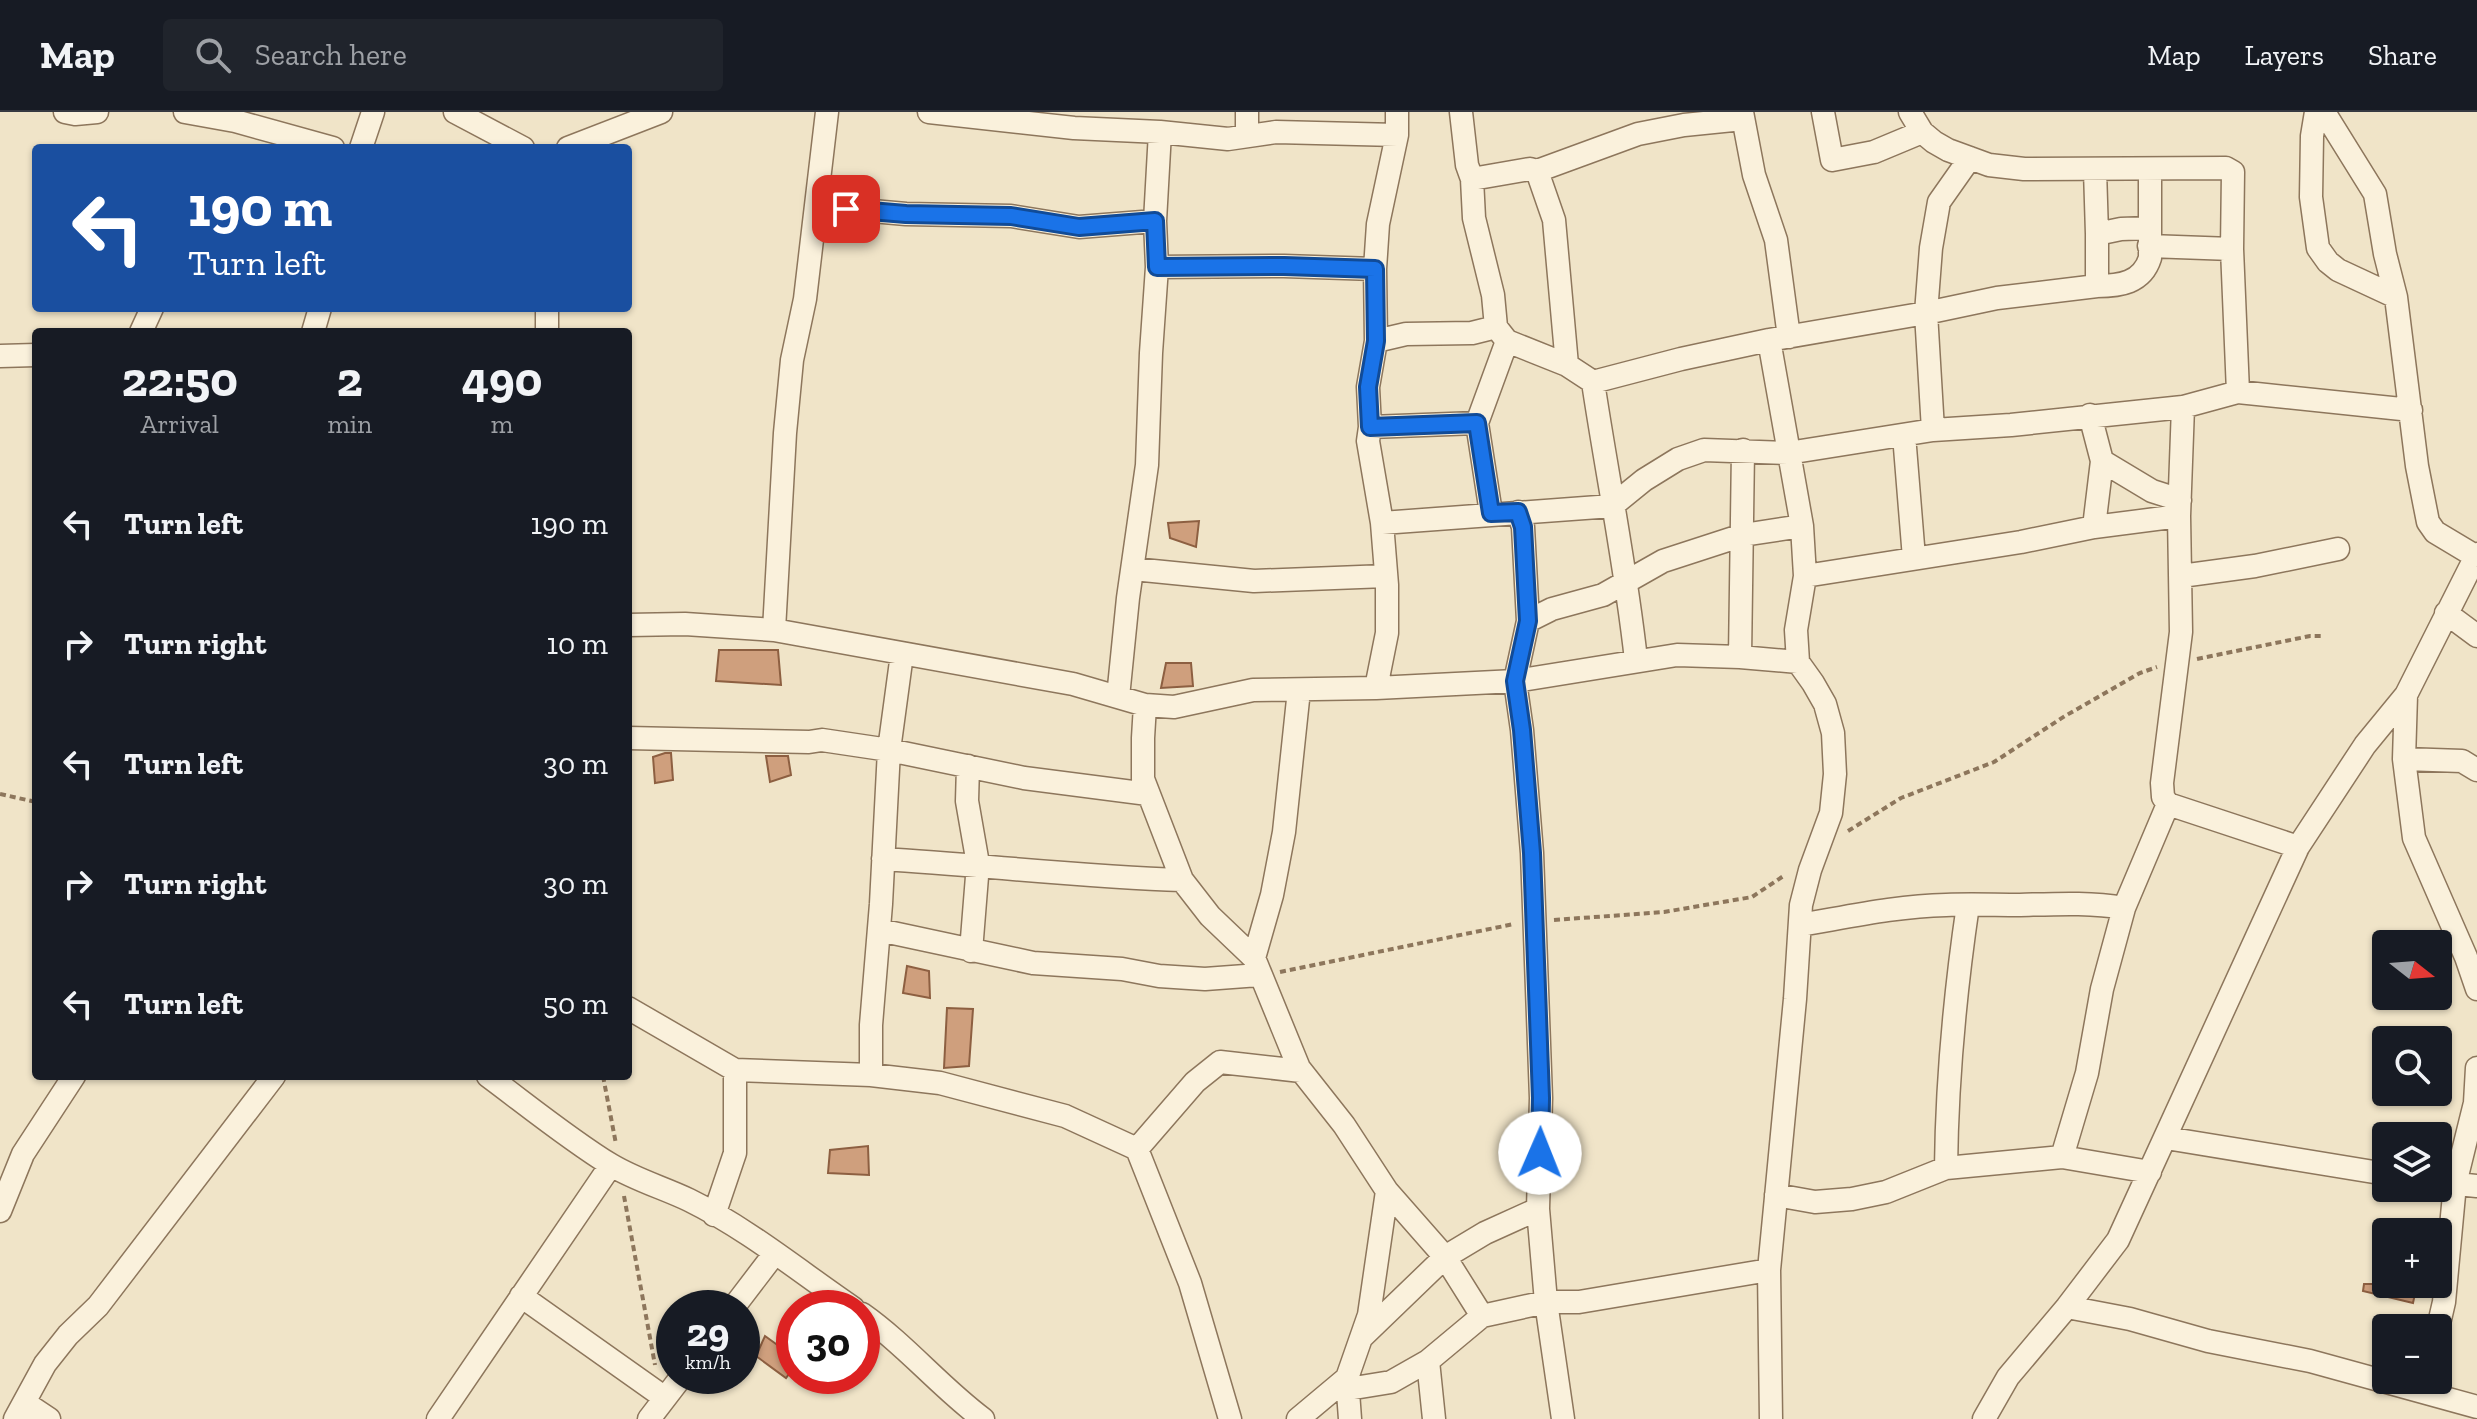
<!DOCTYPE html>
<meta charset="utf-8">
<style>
:root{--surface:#171b24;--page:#20242c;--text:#f1f3f6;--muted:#9ea1a6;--line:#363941}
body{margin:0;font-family:"Zilla Slab",serif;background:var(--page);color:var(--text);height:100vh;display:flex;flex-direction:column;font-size:30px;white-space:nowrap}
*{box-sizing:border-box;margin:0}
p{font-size:26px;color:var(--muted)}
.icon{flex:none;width:44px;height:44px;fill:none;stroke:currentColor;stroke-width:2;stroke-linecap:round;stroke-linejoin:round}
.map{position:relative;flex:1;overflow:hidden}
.sheet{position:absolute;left:32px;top:216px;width:600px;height:752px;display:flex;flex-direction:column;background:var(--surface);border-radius:8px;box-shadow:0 2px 6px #0004}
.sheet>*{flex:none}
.top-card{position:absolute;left:32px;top:32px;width:600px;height:168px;border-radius:8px;box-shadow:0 2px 6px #0004;background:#1a4fa0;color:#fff;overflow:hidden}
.needle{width:52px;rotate:107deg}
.buttons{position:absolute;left:2372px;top:818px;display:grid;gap:16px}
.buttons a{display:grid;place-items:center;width:80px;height:80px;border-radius:8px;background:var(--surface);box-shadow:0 2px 6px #0004;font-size:40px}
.speed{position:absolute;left:656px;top:1178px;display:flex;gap:16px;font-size:40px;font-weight:700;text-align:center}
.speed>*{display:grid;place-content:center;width:104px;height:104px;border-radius:50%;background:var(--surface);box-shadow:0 2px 6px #0004;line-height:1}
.speed small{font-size:20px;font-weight:400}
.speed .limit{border:12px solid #d22;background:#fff;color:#111}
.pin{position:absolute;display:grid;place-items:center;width:68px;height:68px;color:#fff;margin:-34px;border-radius:16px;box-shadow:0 4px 12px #0006}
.me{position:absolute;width:88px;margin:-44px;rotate:1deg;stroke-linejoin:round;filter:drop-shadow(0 0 6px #0008)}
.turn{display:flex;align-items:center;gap:28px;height:168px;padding:0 24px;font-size:36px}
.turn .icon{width:104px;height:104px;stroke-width:2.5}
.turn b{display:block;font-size:56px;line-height:68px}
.eta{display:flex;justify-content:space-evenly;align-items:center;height:136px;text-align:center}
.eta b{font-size:48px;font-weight:800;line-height:56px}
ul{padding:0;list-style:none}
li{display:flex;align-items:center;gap:24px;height:120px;padding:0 24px}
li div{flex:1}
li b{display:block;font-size:30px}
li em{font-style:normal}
header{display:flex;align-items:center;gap:48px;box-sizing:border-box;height:112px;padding:0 40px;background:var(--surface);border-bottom:2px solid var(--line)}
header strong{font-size:38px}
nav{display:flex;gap:44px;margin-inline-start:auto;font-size:28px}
.search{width:560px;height:72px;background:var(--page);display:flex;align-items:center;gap:20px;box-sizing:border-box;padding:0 28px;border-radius:8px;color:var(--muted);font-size:30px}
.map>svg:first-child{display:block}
.building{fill:#cf9f7d;stroke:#8d5f41;stroke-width:2}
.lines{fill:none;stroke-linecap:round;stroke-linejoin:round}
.minor-casing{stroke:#8d765c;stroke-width:25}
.path{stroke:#8d765c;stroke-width:4;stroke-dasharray:6 4;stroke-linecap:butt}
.minor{stroke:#faf1dc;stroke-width:22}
.route-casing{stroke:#114b97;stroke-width:20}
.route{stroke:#1a73e8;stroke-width:14}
</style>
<header>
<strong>Map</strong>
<div class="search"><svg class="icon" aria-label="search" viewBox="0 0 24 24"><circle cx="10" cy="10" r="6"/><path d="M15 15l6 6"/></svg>Search here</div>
<nav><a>Map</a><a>Layers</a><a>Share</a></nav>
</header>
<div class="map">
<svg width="2477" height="1307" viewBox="0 0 2477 1307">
<rect width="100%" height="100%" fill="#f0e4c8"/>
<!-- building -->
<path class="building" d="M1199,409L1196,435L1170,426L1168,411Z
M719,538H778L781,573L716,569Z
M1166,551H1191L1193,574L1161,576Z
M665,641H671L673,668L655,671L653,645Z
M766,644H788L791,663L770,670Z
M907,854L929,859L930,886L903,881Z
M947,896L973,897L969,954L944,956Z
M868,1034L869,1063L828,1061L830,1038Z
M2364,1172H2417L2413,1191L2363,1179Z
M765,1224L794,1245V1255L786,1266L756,1244Z"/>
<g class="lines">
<!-- minor casing -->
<g class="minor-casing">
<path id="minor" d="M65,0L75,2L97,0
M185,0L235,9L333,36
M455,0L523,36
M929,0L1074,16L1160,20L1228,27L1276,20L1397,23
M1461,0L1467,53L1472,67L1474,106L1493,183L1496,215L1507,229L1567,253L1593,270L1681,247L1769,228L1926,201L1997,186L2097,174V122L2121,117L2149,116
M1742,0L1754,63L1776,128L1789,225
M1823,0L1832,48L1874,40L1922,20
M1910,0L1922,20L1934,30L1948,38L1989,53L2024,57L2226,56L2233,60L2232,137L2238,280
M2316,0L2312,24L2311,85L2318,136L2328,150L2338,158L2396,185
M2324,0L2375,82L2385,142L2396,185L2417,354L2428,410L2435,420L2475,444
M1247,24V0
M361,36L373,0
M568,36L661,0
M2095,58L2097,122
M1537,59L1554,108L1567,253
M1472,67L1530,57L1537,59L1638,22L1684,13L1743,7
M816,94L906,102L1011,104L1079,115L1155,109
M2149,134L2232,137
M1157,155L1284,154L1375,157
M2097,174C2120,174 2142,171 2150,146V57
M547,196V220
M141,220L152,196
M313,220L320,196
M1769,228L1802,414L1805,464L1796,518L1798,550L1813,571L1825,592L1833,621L1835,662L1831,701L1810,758L1801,793L1795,887L1769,1158L1771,1307
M1376,229L1406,222L1472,221L1496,215
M0,244L36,243
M1593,270C1607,363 1626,455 1636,548
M2183,295L2179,404L2181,520L2162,671L2163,685L2168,692L2298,735
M2090,303L2102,349L2094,415
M1370,315L1477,311
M1933,318L1926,201L1931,136L1939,90L1970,46
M1904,323L1914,446
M2102,349L2152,379L2180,388
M1518,400L1523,415L1528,509L1515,569L1522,618L1532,741L1541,986L1538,1097L1546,1190L1563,1307
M1491,401L1477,311L1507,229
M1382,411L1612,394L1644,368L1678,347L1704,338L1788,341L1933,318L2011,313L2183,295L2238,280L2411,298
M1133,457L1254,469L1386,464
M1805,464L2021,430L2094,415L2179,404
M2181,464L2255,454L2338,437
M2446,501L2477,524
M1528,509L1552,497L1603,483L1663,449L1743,423L1802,414
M628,513L685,512L774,518L1073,572L1145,593L1174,595L1253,578L1376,576L1515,569L1677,543L1740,545L1798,550
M774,518L785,321L792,248L805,187L827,0
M1740,545L1743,338
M1376,576L1387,521V473L1382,411L1368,329L1370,315L1368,275L1376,229L1375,157L1378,112L1397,23V0
M2406,583L2404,647L2414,726L2466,845L2477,877
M1118,585L1128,486L1147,353L1151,241L1157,155L1155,109L1160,20
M1145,593L1143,626V667L1182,768L1210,804L1254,846L1299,956L1344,1013L1387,1079L1445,1145L1482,1204
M628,626L809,630L822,628L889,638L1024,666L1148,682
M2404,647L2462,649L2477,658
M968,654L967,689L978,752L971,839
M883,747C983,753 1082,765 1182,768
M1800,813C1848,805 1897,794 1946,793C1971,792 1995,793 2020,793C2056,792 2089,790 2124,796
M879,818L1033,851L1122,857L1159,864L1205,867L1259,863
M1254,846L1272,783L1284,720L1299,578
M628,896L735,958L871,963L940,971L1065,1004L1137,1037L1190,1171L1230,1307
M871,963V913L881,792L889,638L902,542
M488,964C527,993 570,1028 611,1053C636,1068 664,1076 689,1088C748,1117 800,1160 853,1196
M2166,1026L2386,1062
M1137,1037L1195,970L1220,950L1301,959
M2062,1045L2087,961L2102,877L2124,796L2168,692
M1946,1056C1947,967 1955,881 1968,793
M2438,1070L2477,1074
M1776,1083L1815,1090L1852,1087L1886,1080L1946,1056L2062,1045L2150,1060
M0,1099L23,1042L74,964
M714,1103L735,1041V958
M521,1184L665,1286
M2067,1195L2130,1207L2208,1229L2310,1249L2477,1295
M733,1196L775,1141
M862,1202C906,1233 940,1275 983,1307
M2438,1216L2444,1190L2455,1072L2475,991L2477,956
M1363,1224L1445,1145L1485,1121L1538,1097
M1428,1249L1434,1307
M1348,1277L1391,1270L1428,1249L1482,1204L1546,1190H1579L1769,1158
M25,1291L49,1307
M15,1307L45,1252L68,1223L98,1194L274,964
M438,1307L611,1053
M649,1307L682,1264
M1298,1307L1347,1266
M1350,1307L1347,1266L1369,1203L1387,1079
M1984,1307L2008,1265L2067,1195L2118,1128L2298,735L2365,633L2406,583L2477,442"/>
</g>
<!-- path -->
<path class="path" d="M2197,547L2310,524H2324
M0,682L36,690
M1848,719L1901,686L1994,650L2065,604L2140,561L2157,555
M1554,808L1664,800L1752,785L1785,763
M1280,860L1514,812
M603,964L616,1032
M624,1084L655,1253"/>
<!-- minor -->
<use href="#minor" class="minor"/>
</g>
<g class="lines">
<!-- route casing -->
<g class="route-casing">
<path id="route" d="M846,97L906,102L1011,104L1079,115L1155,109L1157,155L1284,154L1375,157L1376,229L1368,275L1370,315L1477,311L1491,401L1518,400L1523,415L1528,509L1515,569L1522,618L1532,741L1541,986L1540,1041"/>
</g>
<!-- route -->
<use href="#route" class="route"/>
</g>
</svg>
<div class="buttons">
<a><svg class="needle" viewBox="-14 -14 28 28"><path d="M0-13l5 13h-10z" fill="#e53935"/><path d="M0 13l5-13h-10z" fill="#9ea1a6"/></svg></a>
<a><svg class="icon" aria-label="search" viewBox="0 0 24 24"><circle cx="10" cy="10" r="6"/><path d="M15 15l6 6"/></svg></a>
<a><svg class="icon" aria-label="layers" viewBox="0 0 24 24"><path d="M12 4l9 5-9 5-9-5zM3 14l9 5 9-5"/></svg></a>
<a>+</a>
<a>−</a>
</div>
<div class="speed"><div>29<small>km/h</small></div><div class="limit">30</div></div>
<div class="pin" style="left:846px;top:97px;background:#d93025"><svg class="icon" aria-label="arrive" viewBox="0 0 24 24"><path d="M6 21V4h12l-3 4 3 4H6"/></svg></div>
<svg class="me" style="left:1540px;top:1041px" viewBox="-20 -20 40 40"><circle r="19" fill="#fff"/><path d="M0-13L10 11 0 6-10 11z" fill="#1a73e8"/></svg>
<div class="top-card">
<div class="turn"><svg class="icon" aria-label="left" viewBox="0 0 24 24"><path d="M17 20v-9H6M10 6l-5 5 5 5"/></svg><div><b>190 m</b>Turn left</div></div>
</div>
<section class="sheet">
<div class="eta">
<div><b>22:50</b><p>Arrival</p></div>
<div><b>2</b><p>min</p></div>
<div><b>490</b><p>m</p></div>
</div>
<ul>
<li><svg class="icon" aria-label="left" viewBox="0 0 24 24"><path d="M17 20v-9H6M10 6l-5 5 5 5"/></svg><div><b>Turn left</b></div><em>190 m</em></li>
<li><svg class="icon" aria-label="right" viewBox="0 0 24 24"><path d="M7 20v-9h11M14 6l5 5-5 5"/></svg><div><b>Turn right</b></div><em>10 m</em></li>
<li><svg class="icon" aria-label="left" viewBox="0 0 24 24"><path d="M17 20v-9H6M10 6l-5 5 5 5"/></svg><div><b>Turn left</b></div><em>30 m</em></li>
<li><svg class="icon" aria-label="right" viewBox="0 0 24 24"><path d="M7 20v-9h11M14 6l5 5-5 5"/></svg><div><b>Turn right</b></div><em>30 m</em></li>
<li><svg class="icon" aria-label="left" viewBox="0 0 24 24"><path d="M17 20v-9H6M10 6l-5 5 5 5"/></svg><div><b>Turn left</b></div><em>50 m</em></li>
</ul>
</section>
</div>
